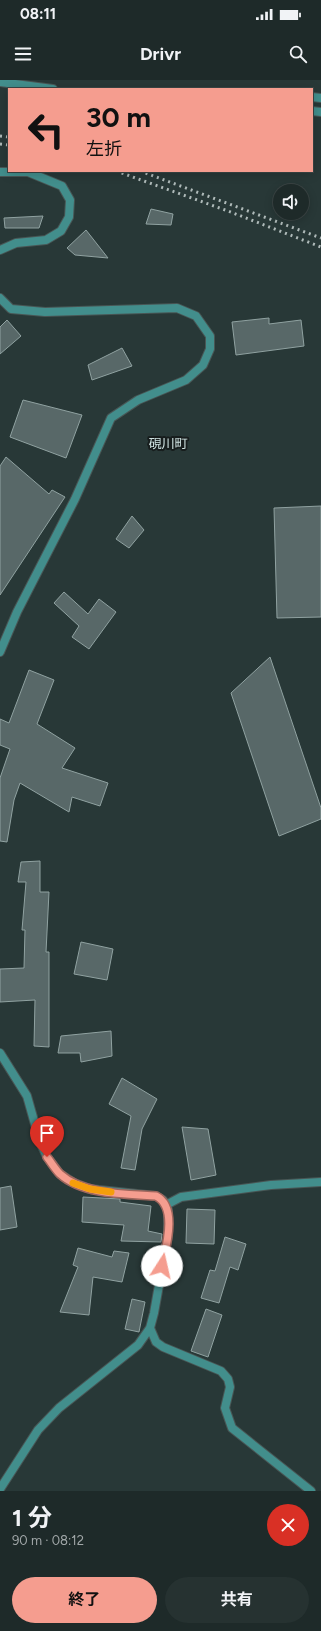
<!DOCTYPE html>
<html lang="ja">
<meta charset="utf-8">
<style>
:root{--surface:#1e2a29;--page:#263231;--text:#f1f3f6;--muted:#a1a7a8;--line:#3c4646;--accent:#f59d8f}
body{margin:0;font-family:Figtree,"Noto Sans JP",sans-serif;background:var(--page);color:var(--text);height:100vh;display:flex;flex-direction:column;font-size:15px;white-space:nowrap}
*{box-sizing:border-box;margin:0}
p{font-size:13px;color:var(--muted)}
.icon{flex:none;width:22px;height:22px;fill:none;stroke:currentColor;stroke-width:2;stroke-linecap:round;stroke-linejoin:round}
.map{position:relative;height:1411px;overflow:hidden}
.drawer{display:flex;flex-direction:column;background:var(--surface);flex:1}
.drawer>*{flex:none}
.guide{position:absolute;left:8px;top:8px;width:305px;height:84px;border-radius:0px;box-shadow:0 2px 10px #0003,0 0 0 1px var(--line);background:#f59d8f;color:#111;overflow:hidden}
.buttons{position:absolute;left:273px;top:104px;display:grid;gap:8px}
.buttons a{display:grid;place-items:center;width:36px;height:36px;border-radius:50%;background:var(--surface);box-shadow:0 2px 10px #0003,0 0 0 1px var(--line);font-size:20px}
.pin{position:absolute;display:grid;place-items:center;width:34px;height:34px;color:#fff;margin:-41px -17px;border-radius:50% 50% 50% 0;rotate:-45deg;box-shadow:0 0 4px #0007}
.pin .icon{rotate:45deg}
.me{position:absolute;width:44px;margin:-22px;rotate:10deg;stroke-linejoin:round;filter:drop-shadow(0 0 3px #0008)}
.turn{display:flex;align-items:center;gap:14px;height:84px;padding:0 12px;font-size:18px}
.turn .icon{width:52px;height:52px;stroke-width:2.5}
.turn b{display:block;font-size:28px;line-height:34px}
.round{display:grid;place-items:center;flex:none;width:42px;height:42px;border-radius:21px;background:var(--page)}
.summary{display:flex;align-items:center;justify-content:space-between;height:68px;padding:0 12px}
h1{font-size:24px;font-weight:700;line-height:30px}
.cta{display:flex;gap:8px;margin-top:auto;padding:8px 12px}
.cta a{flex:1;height:46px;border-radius:24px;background:var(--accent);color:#111;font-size:16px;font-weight:700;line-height:46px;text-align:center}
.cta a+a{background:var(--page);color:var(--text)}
.status{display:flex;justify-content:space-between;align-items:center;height:28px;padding:0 20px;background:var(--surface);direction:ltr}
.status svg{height:11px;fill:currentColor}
header{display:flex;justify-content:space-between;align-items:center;height:52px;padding:0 12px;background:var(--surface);font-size:18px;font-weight:700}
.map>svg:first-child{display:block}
.building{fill:#586868;stroke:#90a2a1}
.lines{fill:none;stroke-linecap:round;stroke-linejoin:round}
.street-casing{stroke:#485655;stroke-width:10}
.street{stroke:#428e8c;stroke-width:8}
.rail{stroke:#afbab9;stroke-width:3;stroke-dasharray:2 4;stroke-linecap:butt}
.route-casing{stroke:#9f665d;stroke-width:10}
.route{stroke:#f59d8f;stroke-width:7}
.slow{stroke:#f59e0b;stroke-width:7}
.labels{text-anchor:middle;stroke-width:4;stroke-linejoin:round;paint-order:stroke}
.quarter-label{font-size:13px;fill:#cfe2e1;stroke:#171d1d}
</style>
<div class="status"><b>08:11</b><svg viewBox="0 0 49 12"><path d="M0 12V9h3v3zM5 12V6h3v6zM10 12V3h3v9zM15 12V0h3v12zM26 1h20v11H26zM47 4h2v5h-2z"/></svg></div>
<header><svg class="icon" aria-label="menu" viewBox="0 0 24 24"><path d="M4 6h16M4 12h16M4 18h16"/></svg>Drivr<svg class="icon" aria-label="search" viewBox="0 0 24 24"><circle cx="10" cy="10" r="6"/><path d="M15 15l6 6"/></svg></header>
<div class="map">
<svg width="321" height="1411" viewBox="0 0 321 1411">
<rect width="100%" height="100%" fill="#283837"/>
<!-- building -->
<path class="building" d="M151,129L173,134L171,145L146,144Z
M43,136L39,148H5L4,138Z
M86,150L108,178L75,175L67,168Z
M269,238V244L301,240L304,266L236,275L232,242Z
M7,240L21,256L0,274V247Z
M122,268L132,286L92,300L88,285Z
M23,320L82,335L66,378L10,357Z
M6,377L49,414L52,410L65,417L0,515V386Z
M321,426V537L277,538L274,428Z
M132,436L144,450L129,468L116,459Z
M64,512L88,534L99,519L116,532L89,569L72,557L79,546L54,523Z
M270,577L321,728V739L279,756L231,613Z
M29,590L54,600L37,644L75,668L62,688L108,703L100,726L72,717L69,732L20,703L14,720L7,762L0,761V698L10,669L0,665V639L9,643Z
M40,781V812H49L46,872H49V967L34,966L35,920L0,922V889L24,888L25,850H22L26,802H18L21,782Z
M81,862L113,869L107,900L74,894Z
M111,951L112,976L81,982L80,973H58L61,956Z
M122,998L157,1019L142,1049L135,1090L121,1088L131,1036L109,1024Z
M182,1047L208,1049L216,1095L191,1100Z
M11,1106L17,1147L0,1150V1108Z
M83,1117L120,1119V1122L151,1126L148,1151L162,1154L161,1162L121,1161L124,1145L82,1142Z
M187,1129L215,1130L214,1164L186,1163Z
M225,1157L246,1164L238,1190L230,1187L219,1223L201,1218L210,1190L215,1191Z
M78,1168L112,1177L114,1171L129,1173L122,1202L93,1197L89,1235L60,1232L78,1187L73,1185Z
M132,1219L145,1222L139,1252L125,1249Z
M206,1229L222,1235L208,1277L191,1271Z"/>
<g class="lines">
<!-- street casing -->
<g class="street-casing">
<path id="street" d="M0,2L53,9
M312,17L321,18
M312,31L321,32
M0,92H28L62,106L70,120L69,137L61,151L46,160L16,163L0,170
M0,218L11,229L45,232L177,228L196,236L210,256V269L203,285L186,300L138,320L111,338L75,419L17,532L0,572
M0,973L27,1016L40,1062L47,1077L60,1094L74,1103L90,1109L156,1116L163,1120L168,1130V1155L154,1233L150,1248L138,1265L59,1328L38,1350L0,1409
M166,1125L181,1117L271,1105L321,1102
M150,1248L156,1262L163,1267L221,1291L228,1299L230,1307L225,1328L232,1348L311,1411"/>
</g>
<!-- street -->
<use href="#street" class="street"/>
<!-- rail -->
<path class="rail" d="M0,56L9,57
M0,64L9,65
M116,91L228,131L321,167
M140,91L321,158"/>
</g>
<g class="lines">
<!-- route casing -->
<g class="route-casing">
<path id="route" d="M47,1077C51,1082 55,1089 60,1094C83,1115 127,1114 156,1116C178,1127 166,1167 162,1186"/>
</g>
<!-- route -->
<use href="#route" class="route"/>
<!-- slow -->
<path class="slow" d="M73,1103L90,1109L111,1112"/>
</g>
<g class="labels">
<!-- quarter labels -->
<g class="quarter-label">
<text x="168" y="368">硯川町</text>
</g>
</g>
</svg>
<div class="buttons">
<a><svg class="icon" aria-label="sound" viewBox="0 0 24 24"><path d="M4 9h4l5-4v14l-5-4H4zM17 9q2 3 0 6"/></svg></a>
</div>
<div class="pin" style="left:47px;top:1077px;background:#d93025"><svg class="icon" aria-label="arrive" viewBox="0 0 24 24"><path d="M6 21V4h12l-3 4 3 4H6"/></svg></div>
<svg class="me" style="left:162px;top:1186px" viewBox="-20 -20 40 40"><circle r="19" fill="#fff"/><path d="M0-13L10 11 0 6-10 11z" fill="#f59d8f"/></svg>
<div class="guide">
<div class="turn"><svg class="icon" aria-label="left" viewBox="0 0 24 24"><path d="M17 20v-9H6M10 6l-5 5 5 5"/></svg><div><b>30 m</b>左折</div></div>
</div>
</div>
<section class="drawer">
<div class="summary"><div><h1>1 分</h1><p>90 m · 08:12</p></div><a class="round" style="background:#d93025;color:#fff"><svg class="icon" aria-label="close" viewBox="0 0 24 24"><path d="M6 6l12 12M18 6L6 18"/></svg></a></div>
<div class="cta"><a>終了</a><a>共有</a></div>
</section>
